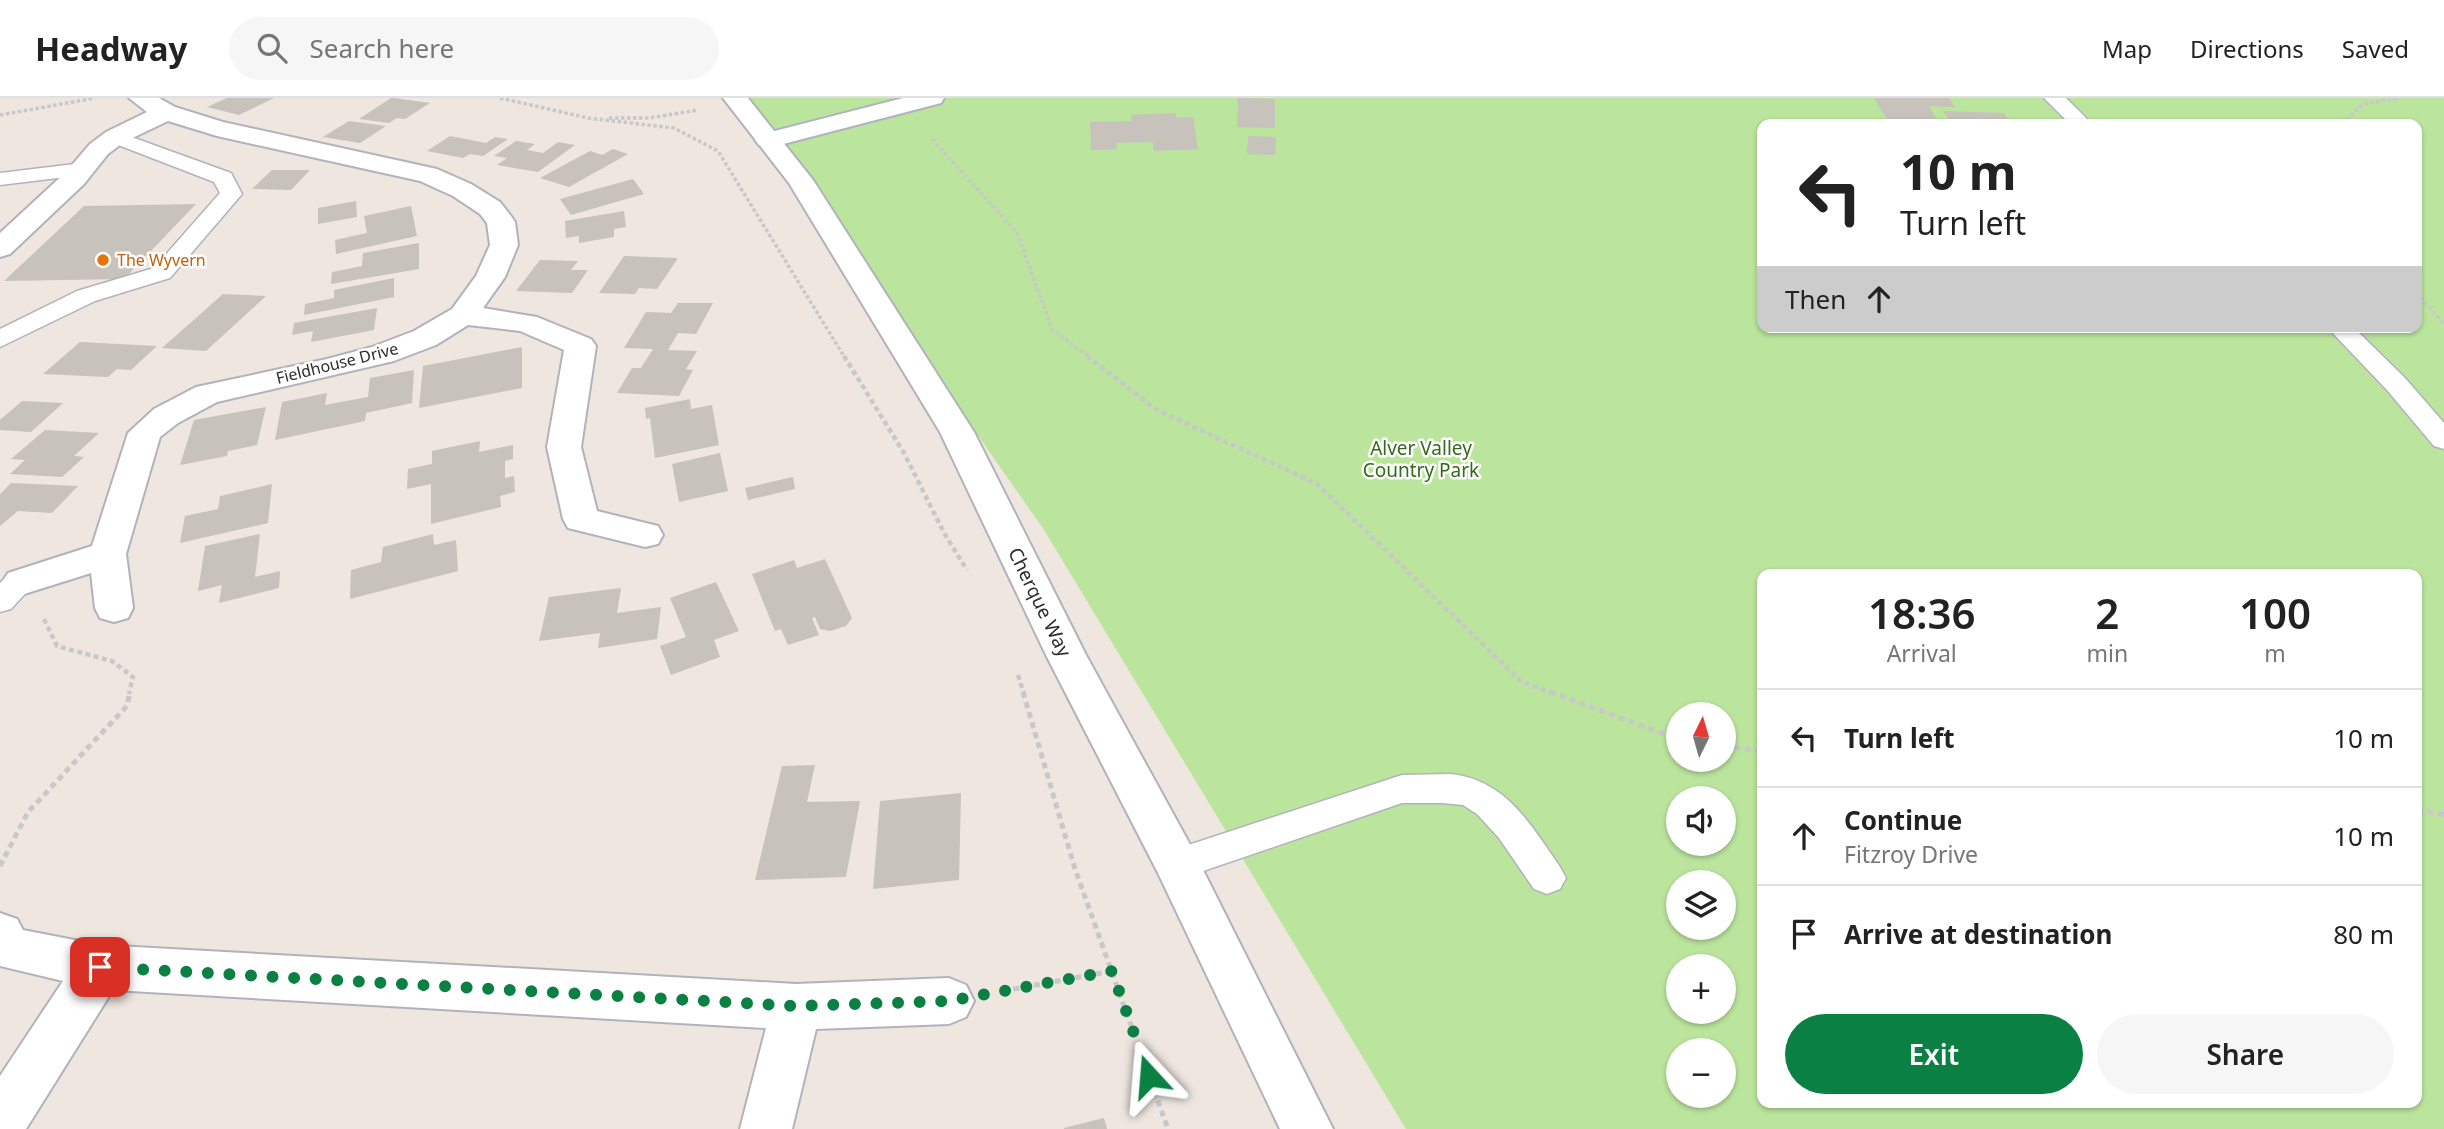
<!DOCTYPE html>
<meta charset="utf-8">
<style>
:root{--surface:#fff;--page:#f6f6f6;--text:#222;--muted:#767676;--line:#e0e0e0;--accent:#0b8043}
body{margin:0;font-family:"Noto Sans",sans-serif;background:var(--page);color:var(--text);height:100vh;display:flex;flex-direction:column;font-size:26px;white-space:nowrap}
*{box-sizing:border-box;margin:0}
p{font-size:23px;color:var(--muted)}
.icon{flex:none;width:38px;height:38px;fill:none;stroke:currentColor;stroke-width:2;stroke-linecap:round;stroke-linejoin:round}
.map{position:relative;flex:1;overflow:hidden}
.side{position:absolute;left:1757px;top:471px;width:665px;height:539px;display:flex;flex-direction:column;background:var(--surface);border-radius:14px;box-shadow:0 2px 5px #0004}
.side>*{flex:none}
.hud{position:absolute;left:1757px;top:21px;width:665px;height:214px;border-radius:14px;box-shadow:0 2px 5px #0004;background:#fff;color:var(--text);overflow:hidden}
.needle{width:46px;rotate:5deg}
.tools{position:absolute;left:1666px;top:604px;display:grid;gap:14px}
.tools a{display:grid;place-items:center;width:70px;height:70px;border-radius:50%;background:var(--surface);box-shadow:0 2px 5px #0004;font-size:35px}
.pin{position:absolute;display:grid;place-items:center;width:60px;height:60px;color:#fff;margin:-30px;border-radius:14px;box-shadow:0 4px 10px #0006}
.me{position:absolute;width:77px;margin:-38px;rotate:341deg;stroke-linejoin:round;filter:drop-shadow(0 0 5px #0008)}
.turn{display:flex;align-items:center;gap:24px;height:147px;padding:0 28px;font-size:32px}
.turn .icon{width:91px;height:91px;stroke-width:2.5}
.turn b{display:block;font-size:49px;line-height:60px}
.then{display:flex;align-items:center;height:66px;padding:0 28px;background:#0003;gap:14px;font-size:26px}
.eta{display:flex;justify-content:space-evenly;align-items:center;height:119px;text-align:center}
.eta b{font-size:42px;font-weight:600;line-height:49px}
.primary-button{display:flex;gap:14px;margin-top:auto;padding:14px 28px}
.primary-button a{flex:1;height:80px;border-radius:42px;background:var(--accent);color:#fff;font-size:28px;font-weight:600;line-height:80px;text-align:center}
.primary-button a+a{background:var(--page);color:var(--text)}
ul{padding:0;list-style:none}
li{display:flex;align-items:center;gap:21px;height:98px;padding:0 28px;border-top:2px solid var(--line)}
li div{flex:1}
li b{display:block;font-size:26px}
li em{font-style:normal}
header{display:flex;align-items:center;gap:42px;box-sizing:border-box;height:98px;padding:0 35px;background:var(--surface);border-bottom:2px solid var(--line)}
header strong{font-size:33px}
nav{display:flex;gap:38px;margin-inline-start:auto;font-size:24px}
.search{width:490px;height:63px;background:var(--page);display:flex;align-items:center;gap:18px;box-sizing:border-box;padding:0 24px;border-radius:38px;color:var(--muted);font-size:26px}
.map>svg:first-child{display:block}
.green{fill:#bbe49d;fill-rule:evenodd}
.building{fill:#c7c2bb}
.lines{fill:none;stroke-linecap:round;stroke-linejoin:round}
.service-casing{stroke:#b0b3bd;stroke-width:3}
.minor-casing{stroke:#b0b3bd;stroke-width:4}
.tertiary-casing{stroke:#b0b3bd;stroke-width:4}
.path-far2{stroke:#c8c8c8;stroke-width:3.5;stroke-dasharray:3.5 2.5;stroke-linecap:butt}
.path-far1{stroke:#c8c8c8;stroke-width:4.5;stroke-dasharray:5 3.5;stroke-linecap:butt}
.path{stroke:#c8c8c8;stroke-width:5;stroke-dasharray:6 4.5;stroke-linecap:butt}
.service{fill:#fff;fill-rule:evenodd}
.minor{fill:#fff;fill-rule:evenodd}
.tertiary{fill:#fff;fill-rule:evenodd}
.route{stroke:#0b8043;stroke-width:12;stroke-dasharray:0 21.6}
.food-dot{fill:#e8710a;stroke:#fff;stroke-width:2.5}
.labels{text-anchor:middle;stroke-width:5;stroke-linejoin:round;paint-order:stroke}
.far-food-label{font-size:16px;fill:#c56008;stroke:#fff;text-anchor:start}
.far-street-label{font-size:16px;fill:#2d2d2d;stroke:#fff}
.park-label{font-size:19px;fill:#336b1b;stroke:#fff}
.street-label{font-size:19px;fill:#2d2d2d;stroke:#fff}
</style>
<header>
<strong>Headway</strong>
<div class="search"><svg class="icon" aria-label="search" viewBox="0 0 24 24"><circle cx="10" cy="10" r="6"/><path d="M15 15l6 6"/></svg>Search here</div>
<nav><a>Map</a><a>Directions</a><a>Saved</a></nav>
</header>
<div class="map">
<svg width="2444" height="1031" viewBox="0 0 2444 1031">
<rect width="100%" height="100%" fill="#eee6df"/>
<!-- green -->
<path class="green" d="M728,0H2444V1031H1406L1044,432L800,82ZM1762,26H2417V229H1762ZM1762,476H2417V1004H1762ZM1678,616H1724V662H1678ZM1678,700H1724V746H1678ZM1678,784H1724V830H1678ZM1678,868H1724V914H1678ZM1678,952H1724V998H1678Z"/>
<!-- building -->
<path class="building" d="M227,0H274L239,17L207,9Z
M391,0H394L430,5L405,21L397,20L389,25L359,21Z
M1238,0L1275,1V30L1237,29Z
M1874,0H1949L1955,9L1929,8L1939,25L1888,23Z
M1943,13L2004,15L2011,26H1952Z
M1176,15V20L1193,19L1198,51L1154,53L1153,44L1116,45L1117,51L1091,52L1090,24L1132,23L1131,17Z
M349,23L386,28L360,45L323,39Z
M450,38L486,45L495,39L508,41L483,58L470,56L463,60L427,53Z
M1248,38L1276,39L1275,57L1247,56Z
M516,43L535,46L527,52L543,55L558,44L575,47L538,74L497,67L507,60L494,58Z
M613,51L628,56L569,89L540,80L590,53L602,57Z
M272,72H310L291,92L252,91Z
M633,81L644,96L571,117L560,101Z
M356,103L357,119L318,126V110Z
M196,106L124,181L4,183L84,108Z
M411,108L417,138L336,156L335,142L367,135L364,118Z
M624,113L626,129L614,131V139L579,145V138L566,140L565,123Z
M419,145V171L331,186L332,174L362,168L363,155Z
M624,158L678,160L657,191L639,190L635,196L599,195Z
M540,162L578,163L571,172H588L572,195L516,193Z
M394,180V199L304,217L305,206L334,200V192Z
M223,196L266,198L206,253L162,250Z
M678,205H713L696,236L678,235L668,252L697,253L686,271L693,272L679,298L617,295L632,270H641L653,251L624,250L646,214L671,215Z
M377,210L374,232L311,244L313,233L292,237L294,225Z
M80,244L118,246L157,248L131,272L117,271L108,279L43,276Z
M522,249V290L419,310L423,268Z
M414,272L412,305L366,315L365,323L275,342L282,304L327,295L325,307L368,299L370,280Z
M690,301L691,311L712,307L719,347L655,360L650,320L646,321L645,310Z
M22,303L63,305L31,334L0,332V322Z
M266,309L257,347L228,353L227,358L180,367L194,322Z
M45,332L99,335L74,358L84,359L62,379L10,376L25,362L11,361Z
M480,343L479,354L513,347V361L505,363V380L514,378L515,394L500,398L501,409L431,426V386L407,391L408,371L432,366V353Z
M720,355L728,393L679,404L672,366Z
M793,379L795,391L748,402L745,390Z
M11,385L78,388L52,415L18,413L0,428V396Z
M272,386L268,425L180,445L185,418L218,411L220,398Z
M260,436L255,479L280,473L279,490L219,505L222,487L198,493L205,448Z
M433,436L434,447L456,442L458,473L350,501L351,472L381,464L383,449Z
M825,461L852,520L846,528L830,533L820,531L815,519L812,520L819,537L788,547L781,531L775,533L752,476L794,462L797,470Z
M716,484L739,533L714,542L720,559L671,577L660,548L686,539L670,500Z
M621,490L617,515L661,509L657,541L598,550L600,535L539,543L549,499Z
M815,667L807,704L860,703L846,779L755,782L782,668Z
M961,695L959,782L873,791L880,703Z
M1104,1020L1107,1031H1064V1030Z"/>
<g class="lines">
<!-- service casing -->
<g class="service-casing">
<path id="service" d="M2044,0H2066L2092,26H2070Z
M115,33L231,75L242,96L170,180L95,203L0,249V231L77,193L154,170L220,95L214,84L108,43L105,39L108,35Z
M83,65L91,66L94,71L91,76L0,87V75Z
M2327,229H2353L2405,280L2444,325V351L2434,348L2387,292Z
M21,473L32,476L36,484L11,511L0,514V485L10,476Z
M1451,676C1506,682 1531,727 1560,769L1566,780L1560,791L1547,796L1534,791L1499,740L1477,716L1463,707L1443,705H1402L1177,782L1164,777L1158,766L1164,755L1402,677Z"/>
</g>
<!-- minor casing -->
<g class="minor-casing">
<path id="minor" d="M129,0H159L175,9L223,24L437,71L471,86L500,104L511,118L515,124L518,147L505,179L483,210L537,219L591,241L596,248L581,349L597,413L658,428L663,437L658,446L645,449L568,430L563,421L547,349L564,252L520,233L468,227L436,247L394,263L217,304L178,325L160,339L126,456L133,510L128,520L114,524L100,520L95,510L91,475L21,497L8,493L2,484L8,475L92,448L128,335L154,311L196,289L327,261L372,249L414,233L452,211L476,178L490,147L487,125L480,116L453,98L420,83L217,38L168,23L124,44L108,56L84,86L10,156L0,159V135L66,74L90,46L106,34L147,14Z
M903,0H944L941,5L768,50L759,47L755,42L759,37Z
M0,815L17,821L23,832L100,847L796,886L949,880L966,887L974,903L966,919L949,926L816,931L792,1031H740L766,930L113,892L26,1031H0V978L63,883L0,868Z"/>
</g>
<!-- tertiary casing -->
<g class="tertiary-casing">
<path id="tertiary" d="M723,0H748L813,82L974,334L1086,557L1193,752L1333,1031H1280L1158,775L1046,557L940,334L789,85Z"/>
</g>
<!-- path-far2 -->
<path class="path-far2" d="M500,0L588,20L674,30L718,53L845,260
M0,17L95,0
M609,20H649L698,12
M2342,26L2363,6L2399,0
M932,41L1017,135L1052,231L1090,260
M2417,195L2444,226"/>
<!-- path-far1 -->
<path class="path-far1" d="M844,258L904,355L944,435L967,472
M1087,258L1157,312L1317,386L1522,584L1555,596
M44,521L57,548L112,563L133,579L129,596
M1018,577L1024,596"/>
<!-- path -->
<path class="path" d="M1023,594L1075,771L1168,1031
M1550,594L1678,641
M1724,648L1762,653
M2417,711L2444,717
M0,768L28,714L127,608L130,594
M1003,893L1112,873"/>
<!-- service -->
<use href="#service" class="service"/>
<!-- minor -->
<use href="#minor" class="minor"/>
<!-- tertiary -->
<use href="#tertiary" class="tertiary"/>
</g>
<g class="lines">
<!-- route -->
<path class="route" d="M100,869L796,908L949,903L1112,873L1149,978"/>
</g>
<!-- markers -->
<circle class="food-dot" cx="103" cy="162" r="7"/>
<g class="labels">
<!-- far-food labels -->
<g class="far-food-label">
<text x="117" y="168">The Wyvern</text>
</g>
<!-- far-street labels -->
<g class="far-street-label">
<text transform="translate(337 265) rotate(-14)" y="6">Fieldhouse Drive</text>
</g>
<!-- park labels -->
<g class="park-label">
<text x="1421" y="357">Alver Valley<tspan x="1421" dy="22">Country Park</tspan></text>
</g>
<!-- street labels -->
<g class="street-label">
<text transform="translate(1040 504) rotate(64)" y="7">Cherque Way</text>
</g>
</g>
</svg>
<div class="tools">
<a><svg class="needle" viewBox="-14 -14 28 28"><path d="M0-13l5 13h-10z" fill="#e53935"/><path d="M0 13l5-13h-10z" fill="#767676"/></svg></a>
<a><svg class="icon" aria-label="sound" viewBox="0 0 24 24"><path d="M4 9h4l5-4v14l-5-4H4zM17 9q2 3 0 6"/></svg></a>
<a><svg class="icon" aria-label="layers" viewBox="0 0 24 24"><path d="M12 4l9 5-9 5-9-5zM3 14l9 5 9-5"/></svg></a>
<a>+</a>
<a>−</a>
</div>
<div class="pin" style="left:100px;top:869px;background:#d93025"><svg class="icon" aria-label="arrive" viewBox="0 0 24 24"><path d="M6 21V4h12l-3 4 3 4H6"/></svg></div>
<svg class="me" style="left:1149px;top:978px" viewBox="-20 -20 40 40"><path d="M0-17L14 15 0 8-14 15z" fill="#0b8043" stroke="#fff" stroke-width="4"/></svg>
<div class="hud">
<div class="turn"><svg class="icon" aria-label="left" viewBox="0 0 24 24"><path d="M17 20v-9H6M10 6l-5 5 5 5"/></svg><div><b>10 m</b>Turn left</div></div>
<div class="then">Then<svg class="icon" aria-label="ahead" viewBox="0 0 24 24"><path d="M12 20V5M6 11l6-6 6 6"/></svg></div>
</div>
<section class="side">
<div class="eta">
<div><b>18:36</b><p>Arrival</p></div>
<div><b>2</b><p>min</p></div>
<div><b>100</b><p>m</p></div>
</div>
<ul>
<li><svg class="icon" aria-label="left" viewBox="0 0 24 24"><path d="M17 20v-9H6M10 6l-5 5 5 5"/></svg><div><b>Turn left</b></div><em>10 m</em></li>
<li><svg class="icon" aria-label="ahead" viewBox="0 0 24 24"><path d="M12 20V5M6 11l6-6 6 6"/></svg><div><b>Continue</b><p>Fitzroy Drive</p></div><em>10 m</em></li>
<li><svg class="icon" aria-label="arrive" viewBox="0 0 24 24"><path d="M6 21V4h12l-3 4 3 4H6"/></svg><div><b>Arrive at destination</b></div><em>80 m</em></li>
</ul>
<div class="primary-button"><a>Exit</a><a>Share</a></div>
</section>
</div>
